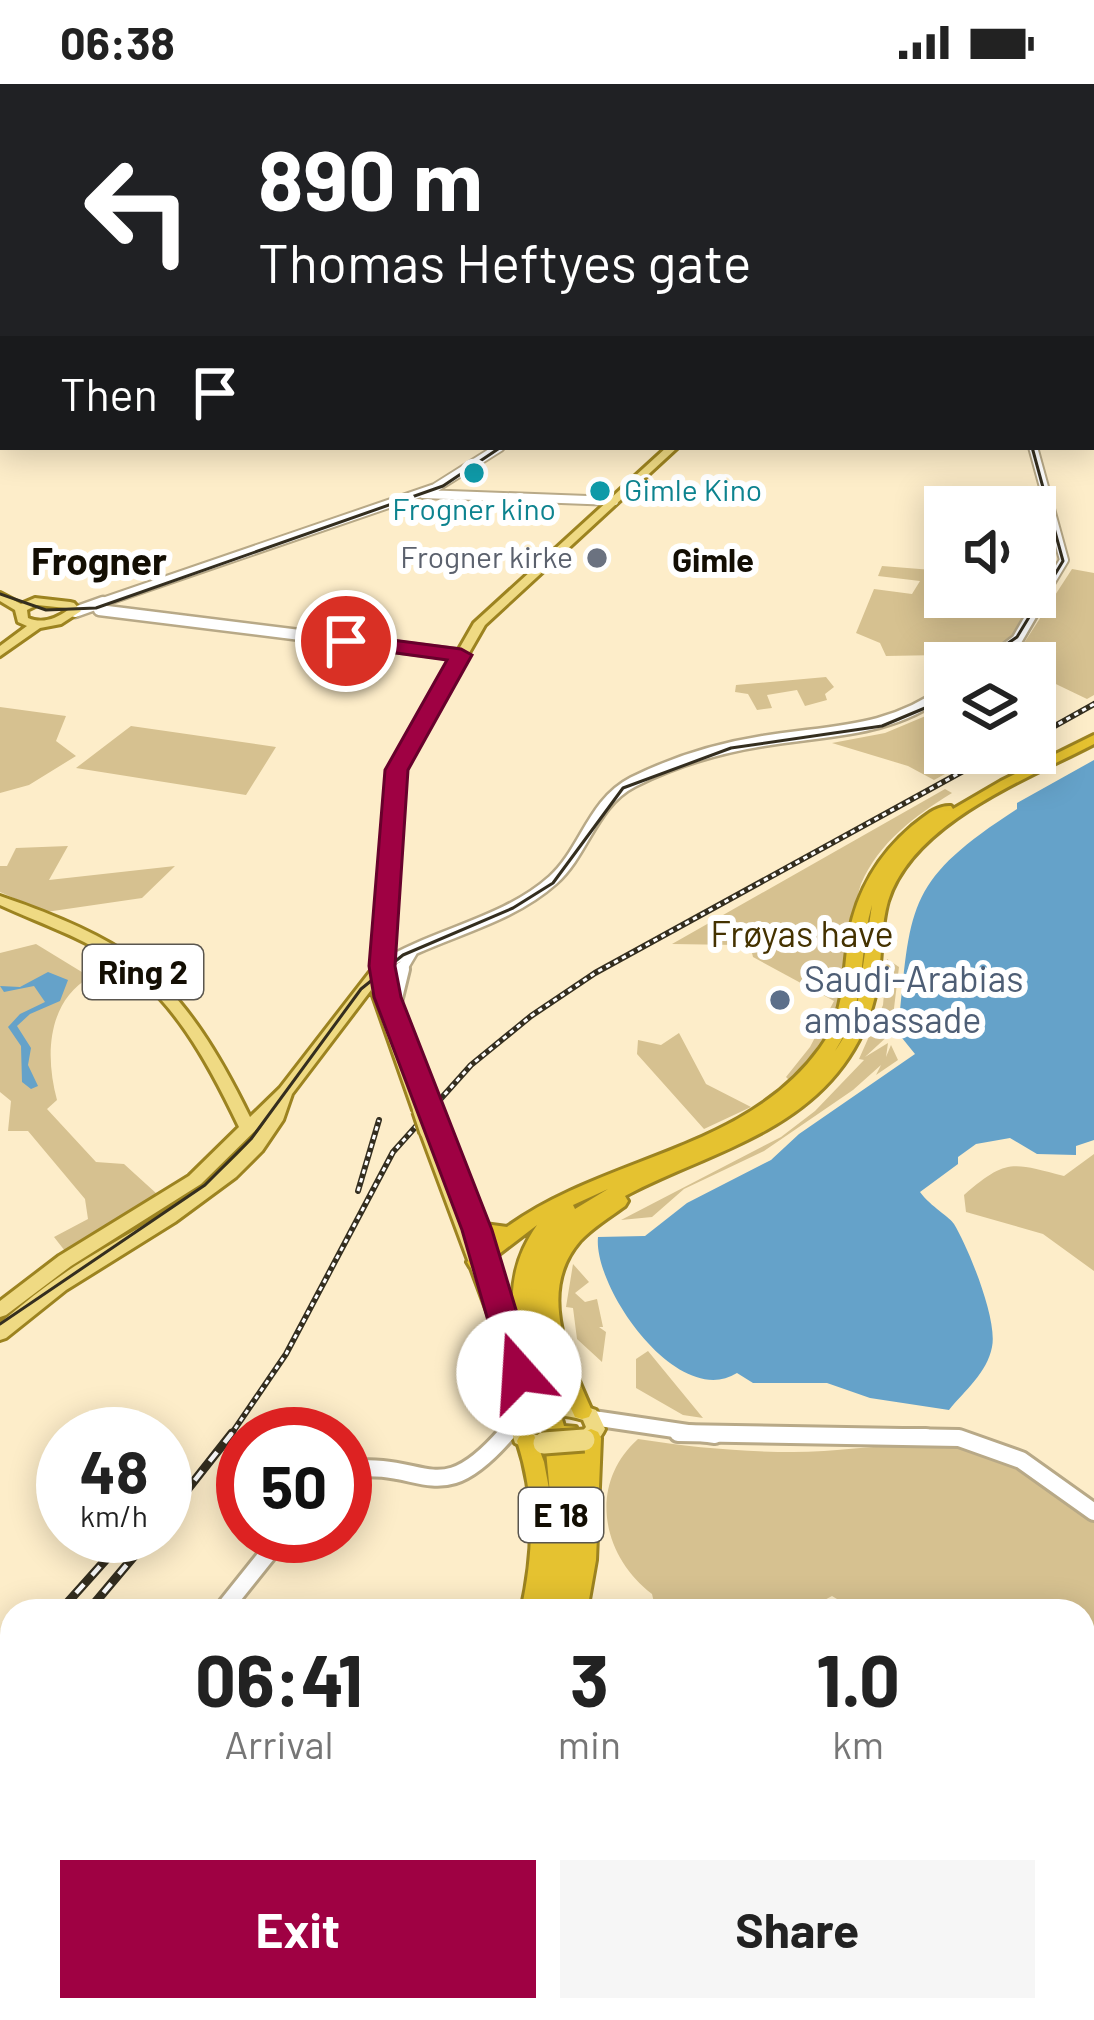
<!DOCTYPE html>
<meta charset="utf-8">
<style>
:root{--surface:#fff;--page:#f6f6f6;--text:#222;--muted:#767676;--accent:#9f0143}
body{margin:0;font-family:Barlow,sans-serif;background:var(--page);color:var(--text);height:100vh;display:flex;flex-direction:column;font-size:45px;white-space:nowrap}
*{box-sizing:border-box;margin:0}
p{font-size:39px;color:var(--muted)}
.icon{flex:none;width:66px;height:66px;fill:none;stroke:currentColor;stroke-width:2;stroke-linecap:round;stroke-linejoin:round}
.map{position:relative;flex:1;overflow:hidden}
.sheet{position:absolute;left:0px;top:1515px;width:1095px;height:423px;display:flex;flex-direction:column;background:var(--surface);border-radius:36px 36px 0 0;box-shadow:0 6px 30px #0003}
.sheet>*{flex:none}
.hud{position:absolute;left:0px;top:0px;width:1095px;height:366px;box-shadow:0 6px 30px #0003;background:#202124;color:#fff;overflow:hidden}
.controls{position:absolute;left:924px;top:402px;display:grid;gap:24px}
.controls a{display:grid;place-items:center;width:132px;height:132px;border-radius:0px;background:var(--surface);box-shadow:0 6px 30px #0003;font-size:60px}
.speed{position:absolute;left:36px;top:1323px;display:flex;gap:24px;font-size:60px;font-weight:700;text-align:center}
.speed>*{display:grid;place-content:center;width:156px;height:156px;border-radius:50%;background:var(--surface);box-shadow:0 6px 30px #0003;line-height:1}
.speed small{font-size:30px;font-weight:400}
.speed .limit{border:18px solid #d22;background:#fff;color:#111}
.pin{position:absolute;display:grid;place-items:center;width:102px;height:102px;color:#fff;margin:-51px;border:6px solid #fff;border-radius:50%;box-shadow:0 3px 12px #0007}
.me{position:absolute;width:132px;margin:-66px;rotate:341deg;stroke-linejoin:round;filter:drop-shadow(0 0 9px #0008)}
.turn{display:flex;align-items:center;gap:42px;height:252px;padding:0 60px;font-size:54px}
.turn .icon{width:156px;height:156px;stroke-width:2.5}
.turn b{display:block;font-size:84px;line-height:102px}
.then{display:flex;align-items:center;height:114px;padding:0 60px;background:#0003;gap:24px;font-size:45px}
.eta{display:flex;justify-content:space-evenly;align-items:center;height:204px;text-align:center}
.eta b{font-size:72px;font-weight:700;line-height:84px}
.cta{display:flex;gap:24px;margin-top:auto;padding:24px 60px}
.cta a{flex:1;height:138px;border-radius:0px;background:var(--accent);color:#fff;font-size:48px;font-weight:700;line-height:138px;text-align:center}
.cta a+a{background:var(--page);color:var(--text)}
.status{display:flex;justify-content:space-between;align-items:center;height:84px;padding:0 60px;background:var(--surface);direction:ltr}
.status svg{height:33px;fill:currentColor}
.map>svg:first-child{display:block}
.green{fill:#d6c190}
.water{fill:#65a2c9}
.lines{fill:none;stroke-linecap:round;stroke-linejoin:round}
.stream{stroke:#65a2c9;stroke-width:3}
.highway-tunnel{stroke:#daccab;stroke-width:22;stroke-dasharray:22 10;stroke-linecap:butt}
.minor-far4-casing{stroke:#b8a987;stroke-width:9}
.minor-far3-casing{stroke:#b8a987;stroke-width:12}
.minor-far2-casing{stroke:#b8a987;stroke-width:15}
.minor-far1-casing{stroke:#b8a987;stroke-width:20}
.minor-casing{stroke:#b8a987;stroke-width:22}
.major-casing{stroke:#9c8320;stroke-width:6}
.highway-casing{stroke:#9c8320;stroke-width:6}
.minor-far4{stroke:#fff;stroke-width:6}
.minor-far3{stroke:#fff;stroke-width:8}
.minor-far2{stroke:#fff;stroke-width:10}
.minor-far1{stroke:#fff;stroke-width:14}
.minor{stroke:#fff;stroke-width:16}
.major{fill:#efda83;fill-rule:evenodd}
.highway{fill:#e5c230;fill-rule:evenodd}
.tram{stroke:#342e1f;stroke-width:3}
.rail-far1-casing{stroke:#342e1f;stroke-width:6}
.rail-casing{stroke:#342e1f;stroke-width:9}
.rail-far1{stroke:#fff;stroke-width:3;stroke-dasharray:4.5;stroke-linecap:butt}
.rail{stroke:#fff;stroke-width:4.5;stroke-dasharray:12;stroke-linecap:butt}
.major-bridge-far1-casing{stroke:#9c8320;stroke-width:22;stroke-linecap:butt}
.major-bridge-casing{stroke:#9c8320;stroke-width:27;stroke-linecap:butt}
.major-bridge-far1{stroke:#efda83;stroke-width:16}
.major-bridge{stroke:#efda83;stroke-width:21}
.route{fill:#9f0143;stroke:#67012c;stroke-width:3}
.culture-dot{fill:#0f9aa8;stroke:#fff;stroke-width:4.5}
.worship-dot{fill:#6b7280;stroke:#fff;stroke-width:4.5}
.service-dot{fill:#5c6f8a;stroke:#fff;stroke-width:4.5}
.labels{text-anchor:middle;stroke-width:12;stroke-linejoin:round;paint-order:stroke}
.far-culture-label{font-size:30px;fill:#0d838f;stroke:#fff;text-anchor:start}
.far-worship-label{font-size:30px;fill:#5b616d;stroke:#fff;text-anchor:end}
.far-neighbourhood-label{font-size:33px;font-weight:bold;fill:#130e03;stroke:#fff}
.shield{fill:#fff;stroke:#5a564f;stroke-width:3}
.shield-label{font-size:33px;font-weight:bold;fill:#130e03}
.park-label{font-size:36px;fill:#443200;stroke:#fff}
.service-label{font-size:36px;fill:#4e5e75;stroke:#fff;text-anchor:start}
.far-district-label{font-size:39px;font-weight:bold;fill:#130e03;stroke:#fff}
</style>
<div class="status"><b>06:38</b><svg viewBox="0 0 49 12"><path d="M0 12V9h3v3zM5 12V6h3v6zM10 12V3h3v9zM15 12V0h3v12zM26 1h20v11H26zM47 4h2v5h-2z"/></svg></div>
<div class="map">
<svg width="1094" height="1936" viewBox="0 0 1094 1936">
<rect width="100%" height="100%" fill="#fdedc9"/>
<!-- green -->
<path class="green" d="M882,482L945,487V513H1035V505L1043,507L1023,544L997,570L886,572L880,559L856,549L874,505L912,510L920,497L878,492Z
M1072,485L1094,489V611L1087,615L1035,590V579L1004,576L1024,559Z
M826,593L834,603L825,610L827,616L805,622L797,606L767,611L772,624L757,626L748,610L735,608L736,601Z
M0,623L66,632L56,657L76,672L29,701L0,709Z
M928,631L945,635V669H984L934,696L908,682L832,659L885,649Z
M131,642L276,663L246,711L76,684Z
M945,705L952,709C915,732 879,758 861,800C856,813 856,832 853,846C842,913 839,944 790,997L786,993L810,963L834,917L753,873L749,857L735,853L736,861L672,860Z
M68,762L49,796L175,782L142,814L46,828L0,808V782H7L16,764Z
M36,860L90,893C47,918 45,972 57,1016L47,1025L96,1078L124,1080L157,1110L65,1167L54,1153L88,1135L85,1115L28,1047H8L11,1017L0,1008V869Z
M887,875L899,883L891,949L865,973L888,959L886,973L891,961L898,976L876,991L881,981L853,1006L764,1067L684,1105L652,1133L621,1136L781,1053L815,1027L864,976L859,975L883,921Z
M679,949L706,1000L751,1023L704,1045L637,970L638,956L661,961Z
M1094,1070V1187L1043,1150L966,1128L964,1111C1007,1074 1012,1079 1064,1092Z
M573,1180L589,1198L575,1209L585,1218L597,1215L603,1243H599L606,1248L602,1278L577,1255L573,1224L566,1223Z
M648,1267L703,1334L683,1331L636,1304V1275Z
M638,1355C689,1363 741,1368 793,1368C852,1368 931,1351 986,1368C1026,1381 1061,1413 1094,1437V1718L1083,1709V1527H857L832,1512L804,1527H656L652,1510C601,1471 588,1400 638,1355Z
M243,1926H598L595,1936H237Z"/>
<!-- water -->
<path class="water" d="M1094,676V1056L1076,1062V1071L1037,1070L1010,1054L976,1060L958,1073V1080L920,1108C931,1123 950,1133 954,1140C967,1161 998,1235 992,1263C987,1289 965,1306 949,1326L870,1314L827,1299H753L737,1289C678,1326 593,1204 598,1153L645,1152L687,1119L771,1076L799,1050L915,970L898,949C911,822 904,798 1017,725V719Z
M48,888L68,896L60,917L30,930L17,942L31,964L28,981L38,1002L31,1005L22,998L21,962L8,943L20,930L45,918L34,902L4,908L0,902L20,903Z"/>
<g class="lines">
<!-- stream -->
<path class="stream" d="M286,1H299
M269,2L282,1
M243,3L265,2"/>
<!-- highway-tunnel -->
<path class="highway-tunnel" d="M159,1936L165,1926
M189,1936L196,1926"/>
<!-- minor-far4 casing -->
<g class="minor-far4-casing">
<path id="minor-far4" d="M601,3L606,0"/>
</g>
<!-- minor-far3 casing -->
<g class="minor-far3-casing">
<path id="minor-far3" d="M1033,363L1064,476L1037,521
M423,410L614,417
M94,521L435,404L500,363"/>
</g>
<!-- minor-far2 casing -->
<g class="minor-far2-casing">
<path id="minor-far2" d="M99,526L461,571
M75,528L103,518
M987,579L1017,556L1039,518
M382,882C436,849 505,839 553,796C585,767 592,719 633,698C673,678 719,664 763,657C829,646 889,649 945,607
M400,888L413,866"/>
</g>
<!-- minor-far1 casing -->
<g class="minor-far1-casing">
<path id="minor-far1" d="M393,922L402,885
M593,1334L715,1352
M504,1352L517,1339
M900,1352H926"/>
</g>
<!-- minor casing -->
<g class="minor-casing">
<path id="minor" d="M678,1349L959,1354L1021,1376L1094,1428
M345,1386C426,1374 437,1430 507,1349
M222,1527L282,1452
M0,1787L12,1776"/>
</g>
<!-- major casing -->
<g class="major-casing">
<path id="major" d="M344,0H354L350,3H340Z
M539,0H547L548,3H540Z
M0,36H3V40H0Z
M0,127H3V132H0Z
M667,363H678L485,541L404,682L385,904L391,905L393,909L438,1020L435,1024L428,1025L426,1030H416L413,1026L371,906L292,1010L283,1036L262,1067L236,1093L175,1138L66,1206L6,1254L0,1256V1239C24,1219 49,1199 75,1182C144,1139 222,1103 268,1034L201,1100L71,1182L6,1231L0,1233V1217L59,1172L189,1092L239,1043C209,980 172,910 111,873C76,851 37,838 0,821V812C44,827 98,848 135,875C187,914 222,976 250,1033L280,1004L373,884L392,682L474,539Z
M0,509L21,520L35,514L70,518L74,519L81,527L61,540L40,544L0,572V562L27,542L18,538L15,526L0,517ZM37,521L66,524L68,526C56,535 42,540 28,534L27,526Z
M437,1031L443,1033L445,1037L501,1200L496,1206L528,1289L529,1321C553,1314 573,1317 596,1326L605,1345C600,1356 589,1366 578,1361L575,1356L586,1343L583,1336C564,1330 544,1329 527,1340L529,1349L544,1353L547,1359L544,1365C535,1368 524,1363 515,1359L508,1337L511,1331L510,1289L420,1047L422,1043L431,1042L429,1037L431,1033Z"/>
</g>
<!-- highway casing -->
<g class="highway-casing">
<path id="highway" d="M683,0H700L708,3H691Z
M1092,127L1094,128V136L1092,135Z
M1094,651V660C1027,695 913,738 888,817C881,841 882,865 879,890C874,930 858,966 831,996C777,1056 694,1075 625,1112L628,1117L625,1122C610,1133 593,1143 580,1157C536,1208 569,1274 592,1327L589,1333L582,1335L575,1333L568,1318L561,1320L554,1318L551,1312L540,1311C513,1250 497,1199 537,1141L482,1183L476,1185L470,1183L467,1178L492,1155L471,1151L468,1146L471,1141L477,1139L507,1143C604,1072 746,1067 820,964C845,930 843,890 849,850C857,807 878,771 912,742C924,733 936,721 951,722L953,725L1001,697ZM872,821L857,923C851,939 845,953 835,967C844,952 852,938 856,921C864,888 862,854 872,821ZM608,1105L575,1125L573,1121Z
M553,1326L560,1328L564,1342L576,1343L580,1370L584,1348L591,1345L598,1348L601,1354L596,1476L587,1527H521C534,1469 536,1414 517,1357L520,1351L527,1348L534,1351L544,1378L550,1410L543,1334L546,1328Z"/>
</g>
<!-- minor-far4 -->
<use href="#minor-far4" class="minor-far4"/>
<!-- minor-far3 -->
<use href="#minor-far3" class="minor-far3"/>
<!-- minor-far2 -->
<use href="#minor-far2" class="minor-far2"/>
<!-- minor-far1 -->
<use href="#minor-far1" class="minor-far1"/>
<!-- minor -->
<use href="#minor" class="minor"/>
<!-- major -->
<use href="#major" class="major"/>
<!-- highway -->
<use href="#highway" class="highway"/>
<!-- tram -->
<path class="tram" d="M339,3L346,0
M392,3L404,0
M765,3L773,0
M0,510L46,526L96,524L443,402L501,363
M979,579L1017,553L1063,477L1032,363
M0,1240L205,1101L251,1055L361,905L403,871L513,824L553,799L623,704L731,664L882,642L925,624L945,609"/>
<!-- rail-far1 casing -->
<g class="rail-far1-casing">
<path id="rail-far1" d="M1035,653L1094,620
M358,1107L379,1036
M230,1352L286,1270L393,1068L471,981L531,932L595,889L996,669"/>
</g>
<!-- rail casing -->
<g class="rail-casing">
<path id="rail" d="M165,1434L232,1349
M60,1527L127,1452
M88,1527L151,1452
M0,1607L12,1592"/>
</g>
<!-- rail-far1 -->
<use href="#rail-far1" class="rail-far1"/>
<!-- rail -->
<use href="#rail" class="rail"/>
<!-- major-bridge-far1 casing -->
<g class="major-bridge-far1-casing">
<path id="major-bridge-far1" d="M430,1020L437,1037
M421,1026L428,1047"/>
</g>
<!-- major-bridge casing -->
<g class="major-bridge-casing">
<path id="major-bridge" d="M544,1359L584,1356"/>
</g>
<!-- major-bridge-far1 -->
<use href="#major-bridge-far1" class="major-bridge-far1"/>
<!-- major-bridge -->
<use href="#major-bridge" class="major-bridge"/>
</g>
<!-- route -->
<path class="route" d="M346,550L461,565L472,571L408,686L395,882L401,913L492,1146L535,1289L531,1298L519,1302L508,1298L503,1289L462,1146L374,913L369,882L385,686L447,576L338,561L335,557Z"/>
<!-- markers -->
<g class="culture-dot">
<circle cx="474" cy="389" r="12"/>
<circle cx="600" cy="407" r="12"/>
</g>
<circle class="worship-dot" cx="597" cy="474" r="12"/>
<circle class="service-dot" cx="780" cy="916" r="12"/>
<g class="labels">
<!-- far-culture labels -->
<g class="far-culture-label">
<text x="624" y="417">Gimle Kino</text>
<text x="474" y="436" text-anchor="middle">Frogner kino</text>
</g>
<!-- far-worship labels -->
<g class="far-worship-label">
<text x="573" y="484">Frogner kirke</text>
</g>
<!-- far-neighbourhood labels -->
<g class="far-neighbourhood-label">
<text x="713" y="488">Gimle</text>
</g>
<!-- shield labels -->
<g class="shield">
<rect x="83" y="861" width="120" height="54" rx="9"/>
<rect x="519" y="1404" width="84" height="54" rx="9"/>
</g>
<g class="shield-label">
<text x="143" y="900">Ring 2</text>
<text x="561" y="1443">E 18</text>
</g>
<!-- park labels -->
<g class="park-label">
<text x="802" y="863">Frøyas have</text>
</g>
<!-- service labels -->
<g class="service-label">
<text x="804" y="908">Saudi-Arabias<tspan x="804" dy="41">ambassade</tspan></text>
</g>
<!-- far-district labels -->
<g class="far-district-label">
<text x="99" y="491">Frogner</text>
</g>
</g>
</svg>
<div class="controls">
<a><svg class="icon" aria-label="sound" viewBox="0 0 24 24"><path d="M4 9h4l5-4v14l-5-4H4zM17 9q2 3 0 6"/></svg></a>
<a><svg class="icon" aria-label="layers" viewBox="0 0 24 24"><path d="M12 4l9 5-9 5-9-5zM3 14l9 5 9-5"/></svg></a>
</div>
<div class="speed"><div>48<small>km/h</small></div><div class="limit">50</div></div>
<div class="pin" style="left:346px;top:557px;background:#d93025"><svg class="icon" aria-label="arrive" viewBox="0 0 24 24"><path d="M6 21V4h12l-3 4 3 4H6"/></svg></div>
<svg class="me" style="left:519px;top:1289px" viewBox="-20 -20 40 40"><circle r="19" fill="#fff"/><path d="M0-13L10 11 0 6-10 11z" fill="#9f0143"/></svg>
<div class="hud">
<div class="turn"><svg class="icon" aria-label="left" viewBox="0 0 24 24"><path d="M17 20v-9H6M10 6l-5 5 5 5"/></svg><div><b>890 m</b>Thomas Heftyes gate</div></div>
<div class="then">Then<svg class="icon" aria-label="arrive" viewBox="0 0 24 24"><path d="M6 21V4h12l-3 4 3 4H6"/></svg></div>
</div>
<section class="sheet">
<div class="eta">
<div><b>06:41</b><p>Arrival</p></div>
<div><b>3</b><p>min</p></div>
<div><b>1.0</b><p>km</p></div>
</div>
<div class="cta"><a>Exit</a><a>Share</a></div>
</section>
</div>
